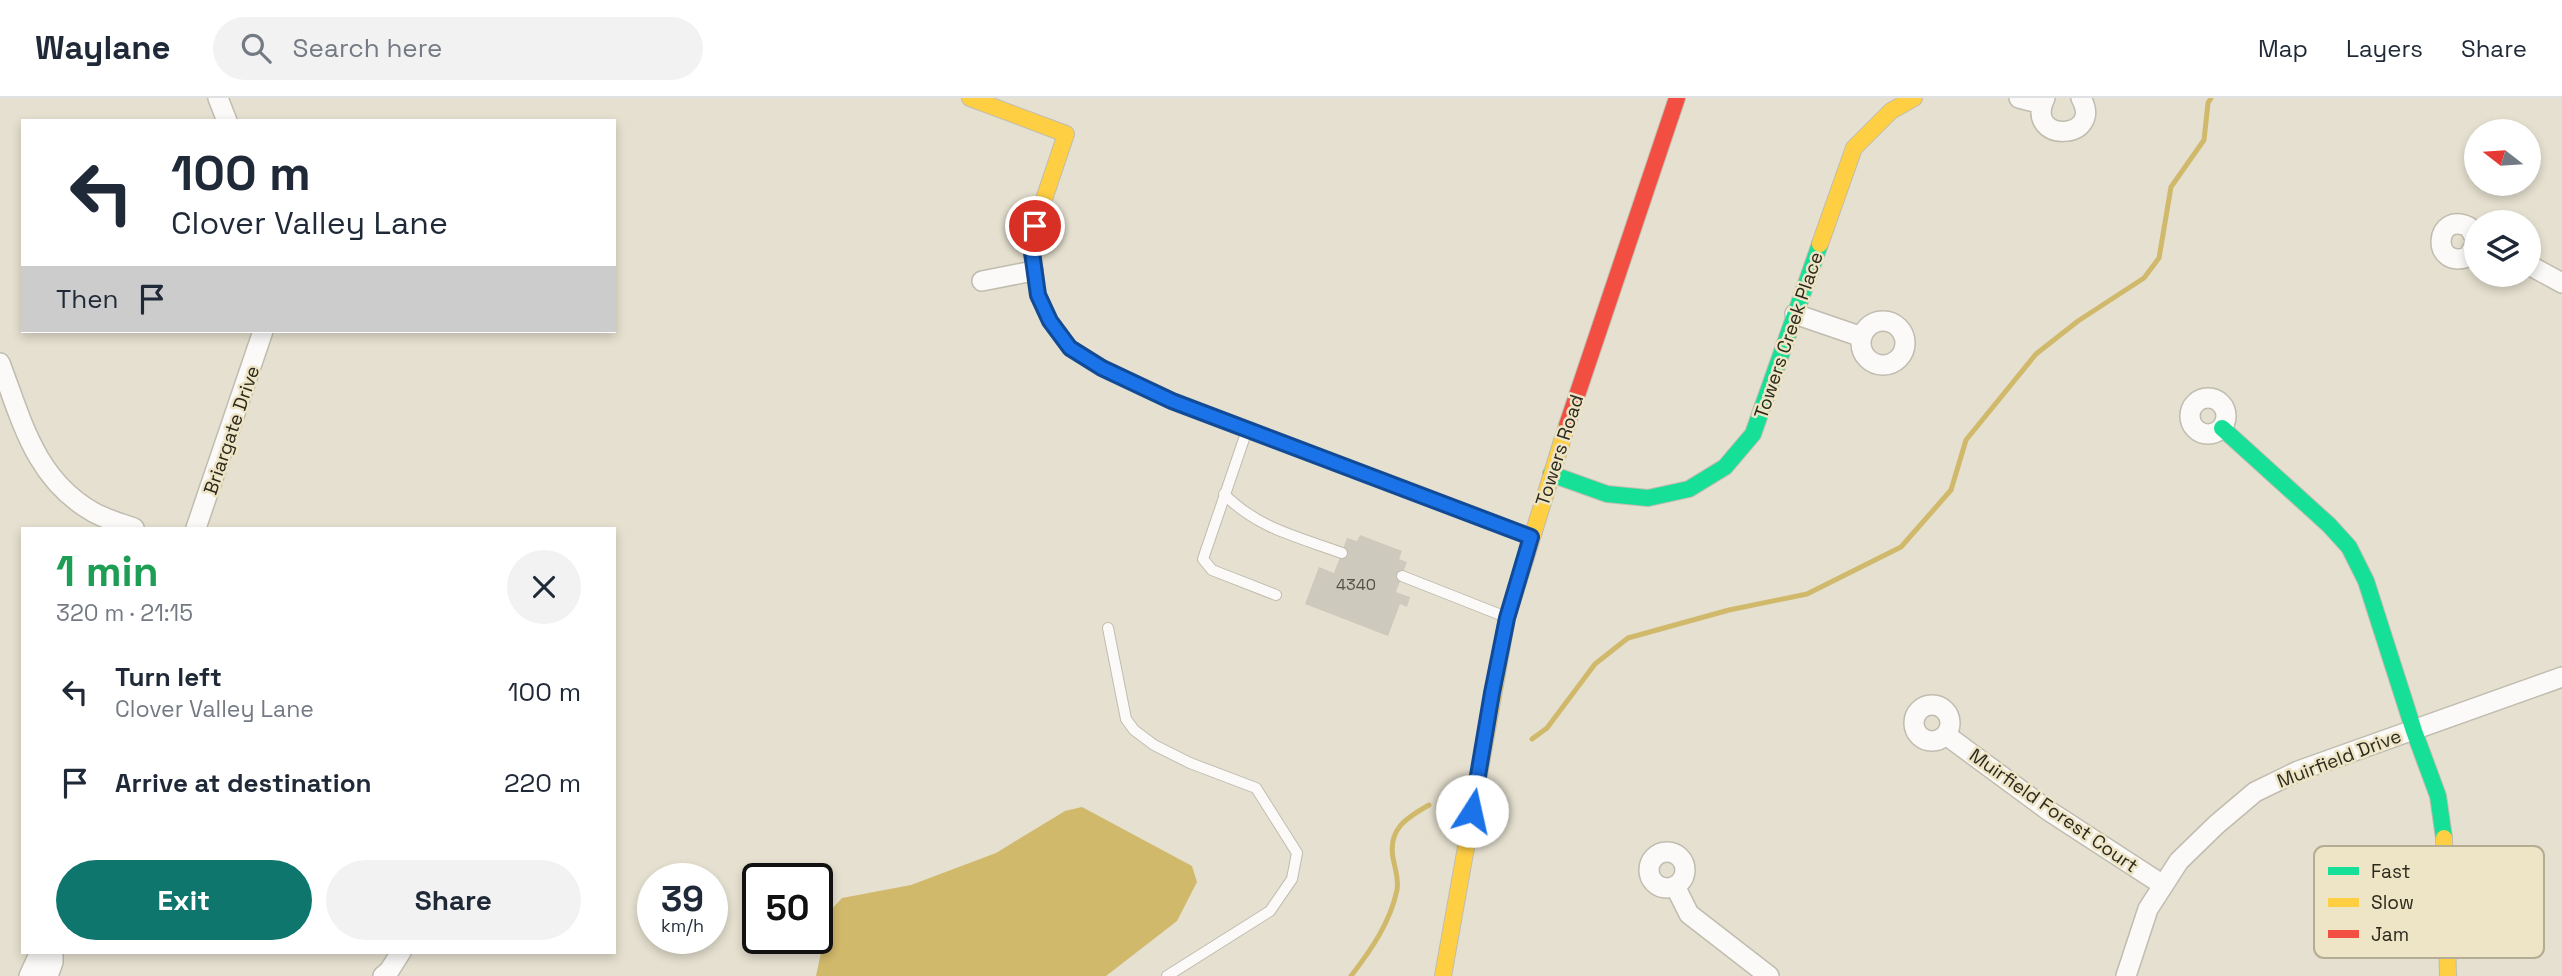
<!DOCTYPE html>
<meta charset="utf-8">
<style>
:root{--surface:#fff;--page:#f2f2f3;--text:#1f2937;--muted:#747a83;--line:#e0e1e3;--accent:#0f766e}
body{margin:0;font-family:"Space Grotesk",sans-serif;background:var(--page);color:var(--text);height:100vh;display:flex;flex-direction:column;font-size:26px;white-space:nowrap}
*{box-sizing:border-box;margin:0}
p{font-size:23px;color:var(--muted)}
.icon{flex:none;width:38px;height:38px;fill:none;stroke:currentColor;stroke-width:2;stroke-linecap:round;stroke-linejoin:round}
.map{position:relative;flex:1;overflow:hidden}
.panel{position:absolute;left:21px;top:429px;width:595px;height:427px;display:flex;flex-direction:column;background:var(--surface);border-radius:0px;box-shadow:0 4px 10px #0003}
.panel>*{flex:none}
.top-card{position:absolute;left:21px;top:21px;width:595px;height:214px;border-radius:0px;box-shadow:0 4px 10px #0003;background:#fff;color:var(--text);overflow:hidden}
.needle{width:46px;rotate:287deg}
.tools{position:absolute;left:2464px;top:21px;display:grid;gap:14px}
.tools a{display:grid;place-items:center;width:77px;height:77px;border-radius:50%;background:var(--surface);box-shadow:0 4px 10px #0003;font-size:35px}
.speed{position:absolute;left:637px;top:765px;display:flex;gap:14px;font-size:35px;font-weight:700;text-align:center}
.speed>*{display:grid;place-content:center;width:91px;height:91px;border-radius:50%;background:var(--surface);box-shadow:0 4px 10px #0003;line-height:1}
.speed small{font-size:18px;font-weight:400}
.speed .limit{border:4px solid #111;border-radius:10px;background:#fff;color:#111}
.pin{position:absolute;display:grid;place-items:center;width:60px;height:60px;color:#fff;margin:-30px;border:4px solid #fff;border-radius:50%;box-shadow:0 2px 7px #0007}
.me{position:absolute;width:77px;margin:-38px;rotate:10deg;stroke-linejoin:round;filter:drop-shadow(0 0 5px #0008)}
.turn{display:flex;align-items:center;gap:24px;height:147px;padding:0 35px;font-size:32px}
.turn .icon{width:91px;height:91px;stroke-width:2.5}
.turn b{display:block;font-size:49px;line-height:60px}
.then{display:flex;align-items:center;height:66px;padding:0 35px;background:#0003;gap:14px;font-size:26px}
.round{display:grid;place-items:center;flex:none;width:74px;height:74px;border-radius:37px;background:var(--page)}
.overview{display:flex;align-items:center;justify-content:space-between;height:119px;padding:0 35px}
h1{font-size:42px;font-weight:700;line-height:52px;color:#1e9e55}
.primary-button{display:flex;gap:14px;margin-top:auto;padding:14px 35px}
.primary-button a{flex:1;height:80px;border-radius:42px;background:var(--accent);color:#fff;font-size:28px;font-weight:700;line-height:80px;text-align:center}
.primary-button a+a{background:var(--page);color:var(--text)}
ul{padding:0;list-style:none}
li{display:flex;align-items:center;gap:21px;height:91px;padding:0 35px}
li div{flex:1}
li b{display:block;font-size:26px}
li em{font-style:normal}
header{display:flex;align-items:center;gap:42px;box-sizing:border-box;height:98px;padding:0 35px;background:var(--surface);border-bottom:2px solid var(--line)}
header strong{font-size:33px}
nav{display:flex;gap:38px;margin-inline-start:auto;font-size:24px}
.search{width:490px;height:63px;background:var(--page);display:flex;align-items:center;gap:18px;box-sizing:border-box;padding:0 24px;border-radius:38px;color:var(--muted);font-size:26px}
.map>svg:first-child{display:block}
.water{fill:#d1b96c}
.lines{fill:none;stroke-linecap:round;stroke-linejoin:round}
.stream{stroke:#d1b96c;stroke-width:5}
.building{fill:#cdc9bc}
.lane-casing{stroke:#c0bcaf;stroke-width:12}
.street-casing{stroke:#c0bcaf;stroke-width:22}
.fast-casing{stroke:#c0bcaf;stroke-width:18}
.slow-casing{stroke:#c0bcaf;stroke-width:18}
.jam-casing{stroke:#c0bcaf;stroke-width:18}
.lane{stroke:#fbfaf8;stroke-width:10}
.street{stroke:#fbfaf8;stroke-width:19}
.fast{stroke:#16e098;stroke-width:16}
.slow{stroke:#ffcf43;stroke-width:16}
.jam{stroke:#f24e42;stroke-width:16}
.route-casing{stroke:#114b97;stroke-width:18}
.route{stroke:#1a73e8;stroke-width:12}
.labels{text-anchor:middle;stroke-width:5;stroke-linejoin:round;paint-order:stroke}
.number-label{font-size:16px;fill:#545145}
.street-label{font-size:19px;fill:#2c291d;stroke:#eee4c6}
.key{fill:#eee4c6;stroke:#b4ac93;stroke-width:2}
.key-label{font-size:19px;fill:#2c291d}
</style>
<header>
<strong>Waylane</strong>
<div class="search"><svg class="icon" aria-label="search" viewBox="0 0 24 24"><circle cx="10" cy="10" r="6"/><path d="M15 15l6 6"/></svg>Search here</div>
<nav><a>Map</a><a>Layers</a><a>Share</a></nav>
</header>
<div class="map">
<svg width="2562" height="878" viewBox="0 0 2562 878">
<rect width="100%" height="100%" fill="#e5e0cf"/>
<!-- water -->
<path class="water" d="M1082,709L1192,768L1197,784L1177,823L1106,878H816L830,813L842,800L911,787L996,755L1065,713Z"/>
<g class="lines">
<!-- stream -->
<path class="stream" d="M1532,641L1547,630L1595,566L1628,540L1729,512L1807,496L1901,449L1951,392L1966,342L2036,256L2078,223L2144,180L2159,160L2171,89L2204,42L2208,5L2211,0
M1351,878C1371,852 1390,825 1397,792C1399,781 1395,771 1393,760C1388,731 1406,720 1429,707"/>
</g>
<!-- building -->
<path class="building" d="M1360,437L1402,453L1399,461L1407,464L1396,494L1410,499L1407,509L1400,506L1388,538L1305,506L1319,469L1334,475L1347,440L1357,443Z"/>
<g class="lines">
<!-- lane casing -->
<g class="lane-casing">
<path id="lane" d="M1246,335L1203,461L1212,472L1276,497
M1224,396C1257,430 1298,439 1342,455
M1402,478L1506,519
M1108,530L1126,621L1134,632L1154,647L1190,665L1256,690L1297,755L1292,781L1270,813L1167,878"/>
</g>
<!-- street casing -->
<g class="street-casing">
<path id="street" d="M218,0L227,23
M2019,0L2042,6
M2045,0C2023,46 2105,43 2081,0
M2476,142L2469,129C2434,112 2430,172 2468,159L2476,145
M2529,167L2562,185
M982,183L1033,173
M1795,216L1862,239
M1861 245a22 22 0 1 1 44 0a22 22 0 1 1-44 0Z
M0,265C22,323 35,381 93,414C105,421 120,425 134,430
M2190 318a18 18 0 1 1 36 0a18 18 0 1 1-36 0Z
M196,430L263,233
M1914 625a18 18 0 1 1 36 0a18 18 0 1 1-36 0Z
M1946,637L2049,713L2163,787
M1649 772a18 18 0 1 1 36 0a18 18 0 1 1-36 0Z
M1675,788L1689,816L1769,878
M29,878L40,854
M48,878L53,864V854
M383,878L389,873L401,854
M2126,878L2148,811L2179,763L2216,727L2255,694L2298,673L2562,579"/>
</g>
<!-- fast casing -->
<g class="fast-casing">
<path id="fast" d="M2222,330L2329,427L2349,449L2366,483L2414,633L2438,698L2444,740
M1551,376L1607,396L1648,400L1689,391L1725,369L1753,336L1820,146"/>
</g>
<!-- slow casing -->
<g class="slow-casing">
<path id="slow" d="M970,0L1066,36L1035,128L1031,147L1038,197L1050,223L1070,250L1102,270L1172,303L1235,327
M1820,146L1854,50L1891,13L1914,0
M2444,740L2448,878
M1443,878L1507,520L1567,327"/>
</g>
<!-- jam casing -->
<g class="jam-casing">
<path id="jam" d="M1235,327L1531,439
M1567,327L1677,0"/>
</g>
<!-- lane -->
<use href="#lane" class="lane"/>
<!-- street -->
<use href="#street" class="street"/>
<!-- fast -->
<use href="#fast" class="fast"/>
<!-- slow -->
<use href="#slow" class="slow"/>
<!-- jam -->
<use href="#jam" class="jam"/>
</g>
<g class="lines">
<!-- route casing -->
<g class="route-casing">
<path id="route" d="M1035,128L1031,147L1038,197L1050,223L1070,250L1102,270L1172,303L1531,439L1507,520L1492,595L1472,713"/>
</g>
<!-- route -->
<use href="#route" class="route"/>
</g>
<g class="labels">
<!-- number labels -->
<g class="number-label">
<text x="1356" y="492">4340</text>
</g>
<!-- street labels -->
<g class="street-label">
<text transform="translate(1788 237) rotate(-71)" y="7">Towers Creek Place</text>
<text transform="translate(231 332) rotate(-71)" y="7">Briargate Drive</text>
<text transform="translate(1559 352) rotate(-72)" y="7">Towers Road</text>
<text transform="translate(2339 660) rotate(-21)" y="7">Muirfield Drive</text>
<text transform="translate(2054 712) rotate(35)" y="7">Muirfield Forest Court</text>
</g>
</g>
<!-- legend -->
<rect x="2314" y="748" width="230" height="112" rx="10" class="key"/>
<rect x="2328" y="769" width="31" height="8" fill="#16e098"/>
<rect x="2328" y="800" width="31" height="9" fill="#ffcf43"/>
<rect x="2328" y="832" width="31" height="8" fill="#f24e42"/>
<g class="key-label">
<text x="2371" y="780">Fast</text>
<text x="2371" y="811">Slow</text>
<text x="2371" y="843">Jam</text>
</g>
</svg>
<div class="tools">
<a><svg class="needle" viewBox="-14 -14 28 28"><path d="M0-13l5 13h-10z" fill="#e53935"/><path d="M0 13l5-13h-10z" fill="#747a83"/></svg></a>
<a><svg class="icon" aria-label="layers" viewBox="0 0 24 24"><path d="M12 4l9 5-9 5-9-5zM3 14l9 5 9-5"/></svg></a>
</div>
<div class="speed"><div>39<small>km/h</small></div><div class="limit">50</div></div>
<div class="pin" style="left:1035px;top:128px;background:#d93025"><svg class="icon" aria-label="arrive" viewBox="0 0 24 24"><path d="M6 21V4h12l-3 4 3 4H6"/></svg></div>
<svg class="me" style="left:1472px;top:713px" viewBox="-20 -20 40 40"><circle r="19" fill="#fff"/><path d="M0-13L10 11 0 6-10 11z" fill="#1a73e8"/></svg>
<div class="top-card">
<div class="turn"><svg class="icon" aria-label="left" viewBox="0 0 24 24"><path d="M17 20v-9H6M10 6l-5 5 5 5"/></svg><div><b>100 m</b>Clover Valley Lane</div></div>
<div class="then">Then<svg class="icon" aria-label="arrive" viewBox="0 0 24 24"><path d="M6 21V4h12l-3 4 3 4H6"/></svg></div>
</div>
<section class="panel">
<div class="overview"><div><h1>1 min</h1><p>320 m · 21:15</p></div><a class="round"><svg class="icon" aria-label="close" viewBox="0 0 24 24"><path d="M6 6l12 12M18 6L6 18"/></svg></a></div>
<ul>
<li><svg class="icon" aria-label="left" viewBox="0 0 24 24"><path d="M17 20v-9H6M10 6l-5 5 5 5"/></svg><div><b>Turn left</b><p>Clover Valley Lane</p></div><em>100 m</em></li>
<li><svg class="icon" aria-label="arrive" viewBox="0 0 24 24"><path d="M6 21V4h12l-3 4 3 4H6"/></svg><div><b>Arrive at destination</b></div><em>220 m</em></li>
</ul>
<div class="primary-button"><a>Exit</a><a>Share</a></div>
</section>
</div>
